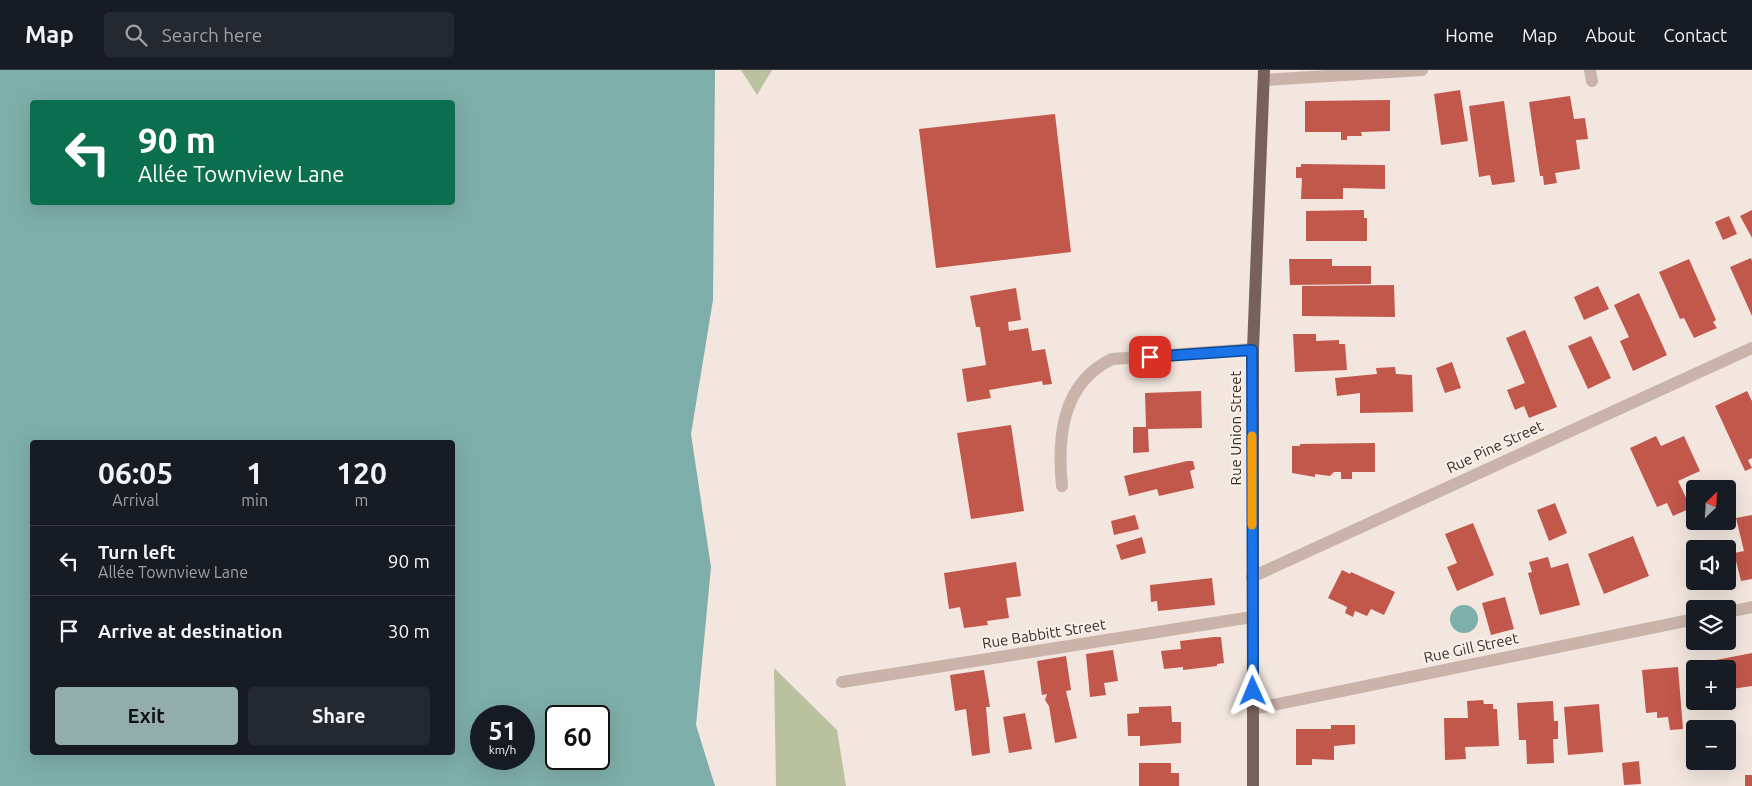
<!DOCTYPE html>
<meta charset="utf-8">
<style>
:root{--surface:#171b24;--page:#242831;--text:#f1f3f6;--muted:#9ea1a6;--line:#363941;--accent:#93adad}
body{margin:0;font-family:Ubuntu,sans-serif;background:var(--page);color:var(--text);height:100vh;display:flex;flex-direction:column;font-size:19px;white-space:nowrap}
*{box-sizing:border-box;margin:0}
p{font-size:16px;color:var(--muted)}
.icon{flex:none;width:28px;height:28px;fill:none;stroke:currentColor;stroke-width:2;stroke-linecap:round;stroke-linejoin:round}
.map{position:relative;flex:1;overflow:hidden}
.side{position:absolute;left:30px;top:370px;width:425px;height:315px;display:flex;flex-direction:column;background:var(--surface);border-radius:5px;box-shadow:0 5px 20px #0002}
.side>*{flex:none}
.hud{position:absolute;left:30px;top:30px;width:425px;height:105px;border-radius:5px;box-shadow:0 5px 20px #0002;background:#0b6e4f;color:#fff;overflow:hidden}
.needle{width:32px;rotate:25deg}
.fabs{position:absolute;left:1686px;top:410px;display:grid;gap:10px}
.fabs a{display:grid;place-items:center;width:50px;height:50px;border-radius:5px;background:var(--surface);box-shadow:0 5px 20px #0002;font-size:25px}
.speed{position:absolute;left:470px;top:635px;display:flex;gap:10px;font-size:25px;font-weight:700;text-align:center}
.speed>*{display:grid;place-content:center;width:65px;height:65px;border-radius:50%;background:var(--surface);box-shadow:0 5px 20px #0002;line-height:1}
.speed small{font-size:12px;font-weight:400}
.speed .limit{border:2px solid #111;border-radius:8px;background:#fff;color:#111}
.pin{position:absolute;display:grid;place-items:center;width:42px;height:42px;color:#fff;margin:-21px;border-radius:10px;box-shadow:0 2px 8px #0006}
.me{position:absolute;width:55px;margin:-28px;rotate:359deg;stroke-linejoin:round;filter:drop-shadow(0 0 4px #0008)}
.turn{display:flex;align-items:center;gap:18px;height:105px;padding:0 25px;font-size:22px}
.turn .icon{width:65px;height:65px;stroke-width:2.5}
.turn b{display:block;font-size:35px;line-height:42px}
.eta{display:flex;justify-content:space-evenly;align-items:center;height:85px;text-align:center}
.eta b{font-size:30px;font-weight:700;line-height:35px}
.button{display:flex;gap:10px;margin-top:auto;padding:10px 25px}
.button a{flex:1;height:58px;border-radius:5px;background:var(--accent);color:#111;font-size:20px;font-weight:700;line-height:58px;text-align:center}
.button a+a{background:var(--page);color:var(--text)}
ul{padding:0;list-style:none}
li{display:flex;align-items:center;gap:15px;height:70px;padding:0 25px;border-top:1px solid var(--line)}
li div{flex:1}
li b{display:block;font-size:19px}
li em{font-style:normal}
header{display:flex;align-items:center;gap:30px;box-sizing:border-box;height:70px;padding:0 25px;background:var(--surface);border-bottom:1px solid var(--line)}
header strong{font-size:24px}
nav{display:flex;gap:28px;margin-inline-start:auto;font-size:18px}
.search{width:350px;height:45px;background:var(--page);display:flex;align-items:center;gap:12px;box-sizing:border-box;padding:0 18px;border-radius:5px;color:var(--muted);font-size:19px}
.map>svg:first-child{display:block}
.green{fill:#bac19e}
.water{fill:#7eaea9;fill-rule:evenodd}
.building{fill:#c2574c}
.lines{fill:none;stroke-linecap:round;stroke-linejoin:round}
.minor{stroke:#cab4aa;stroke-width:12}
.major{stroke:#79615b;stroke-width:12}
.route-casing{stroke:#114b97;stroke-width:12}
.route{stroke:#1a73e8;stroke-width:9}
.slow{stroke:#f59e0b;stroke-width:9}
.labels{text-anchor:middle;stroke-width:4;stroke-linejoin:round;paint-order:stroke}
.street-label{font-size:15px;fill:#382c29;stroke:#f9f0ea}
</style>
<header>
<strong>Map</strong>
<div class="search"><svg class="icon" aria-label="search" viewBox="0 0 24 24"><circle cx="10" cy="10" r="6"/><path d="M15 15l6 6"/></svg>Search here</div>
<nav><a>Home</a><a>Map</a><a>About</a><a>Contact</a></nav>
</header>
<div class="map">
<svg width="1752" height="716" viewBox="0 0 1752 716">
<rect width="100%" height="100%" fill="#f2e6de"/>
<!-- green -->
<path class="green" d="M741,0H772L757,25Z
M774,598L837,660L846,716H776Z"/>
<!-- water -->
<path class="water" d="M0,0H715L713,230L691,364L711,497L696,655L715,716H0ZM32,32H452V132H32ZM32,372H452V682H32ZM481,646H524V689H481ZM556,646H599V689H556Z
M1450 549a14 14 0 1 1 28 0a14 14 0 1 1-28 0Z"/>
<!-- building -->
<path class="building" d="M1460,20L1468,71L1441,75L1434,24Z
M1570,26L1574,49L1585,48L1588,69L1576,70L1580,99L1555,103L1557,113L1544,115L1543,106H1540L1529,32Z
M1390,30V61L1361,62L1362,66H1347V70H1341V62H1305V31Z
M1504,31L1515,112L1492,115L1490,105L1479,107L1469,36Z
M1055,44L1071,182L936,198L919,59Z
M1301,94L1385,95V119L1343,118V129H1301L1302,108H1296V97H1301Z
M1364,140V148H1367V171H1306V141Z
M1752,140V168L1740,146Z
M1729,146L1737,164L1723,170L1715,152Z
M1751,188L1752,191V246L1730,197Z
M1289,189H1332V196H1371V214L1290,215Z
M1689,189L1716,250L1713,252L1717,258L1694,268L1684,248L1680,249L1659,202Z
M1394,215L1395,247L1302,246V216Z
M1598,216L1609,239L1584,250L1574,227Z
M1016,218L1021,250L1008,252L1009,261L1028,258L1032,281L1045,279L1052,314L1043,315L1042,311L989,320L991,328L967,332L962,299L986,295L980,257H976L970,226Z
M1639,223L1667,285L1633,301L1620,271L1629,267L1614,235Z
M1525,260L1557,337L1529,348L1524,336L1515,340L1507,320L1525,313L1506,268Z
M1293,264H1316V271L1339,270V274H1345L1347,300L1295,302Z
M1591,266L1611,308L1588,319L1568,276Z
M1452,292L1461,318L1445,323L1436,298Z
M1395,297L1396,304L1412,305L1413,342L1360,343V323L1337,326L1335,308L1377,304L1376,298Z
M1201,321L1202,358L1148,359L1149,382L1133,383V357H1146L1145,323Z
M1747,321L1752,331V388L1748,390L1752,398L1745,401L1715,336Z
M1011,355L1024,441L971,449L957,363Z
M1656,366L1661,376L1684,366L1700,401L1678,411L1691,438L1673,446L1667,433L1657,437L1630,378Z
M1375,373V402H1352V409H1341V402H1334L1330,406L1315,404V407L1292,403V376H1300V374Z
M1187,391H1193L1195,399L1190,401L1194,418L1159,426L1157,419L1129,426L1124,406Z
M1555,433L1567,463L1549,471L1537,440Z
M1135,445L1139,459L1114,465L1111,451Z
M1752,445V509L1741,511L1734,483L1744,481L1736,448Z
M1473,453L1494,505L1457,521L1447,497L1457,493L1445,464Z
M1633,466L1649,506L1604,524L1588,484Z
M1142,467L1146,483L1121,490L1116,475Z
M1548,487L1551,498L1568,493L1580,535L1540,545L1528,503L1532,502L1529,492Z
M1016,492L1021,526L1006,528L1009,548L987,551L988,555L964,558L960,537L949,539L944,503Z
M1342,500L1350,504L1351,502L1395,522L1384,545L1371,539L1367,546L1355,541L1353,547L1345,543L1347,537L1328,528Z
M1212,508L1215,535L1158,541L1157,531L1151,532L1150,515Z
M1505,527L1514,559L1491,565L1482,533Z
M1214,567H1221L1224,593L1217,594V596L1183,600V597L1164,599L1161,581L1181,579L1180,571Z
M1113,580L1118,611L1104,613L1106,625L1090,627L1086,584Z
M1752,583V616L1731,619V616L1728,617V599H1717L1716,590Z
M1066,586L1071,620L1066,621L1077,668L1055,673L1049,636L1045,630L1047,624L1042,625L1037,591Z
M1678,597L1683,659L1670,660L1668,647L1657,648V642L1646,643L1642,600Z
M984,600L990,637H986L990,683L972,686L966,639L955,641L950,605Z
M1483,630L1484,634H1493V639H1497L1499,676L1465,677L1466,689L1445,690L1444,648H1468L1467,631Z
M1553,631L1554,651H1558V669H1553L1554,693L1527,694L1526,670H1519L1517,633Z
M1599,634L1603,682L1568,685L1564,637Z
M1171,636L1172,652H1181V673L1140,676V666H1128L1127,644L1139,643V637Z
M1025,643L1032,679L1009,683L1003,647Z
M1331,655H1355V674L1334,676V690L1312,689V695H1296V659H1331Z
M1639,691L1641,714L1624,715L1622,693Z
M1139,693H1171V703H1179V716H1139Z
M1745,705H1752V716H1745Z"/>
<g class="lines">
<!-- minor -->
<path class="minor" d="M1590,0L1592,11
M1264,10L1422,0
M1062,416C1057,367 1062,313 1112,289L1253,279
M1252,507L1752,278
M1728,542L1752,537
M842,612L1252,547
M1253,639L1695,549"/>
<!-- major -->
<path class="major" d="M1253,716V279L1264,0"/>
</g>
<g class="lines">
<!-- route casing -->
<g class="route-casing">
<path id="route" d="M1150,287L1252,280L1253,621"/>
</g>
<!-- route -->
<use href="#route" class="route"/>
<!-- slow -->
<path class="slow" d="M1252,455V366"/>
</g>
<g class="labels">
<!-- street labels -->
<g class="street-label">
<text transform="translate(1236 358) rotate(-90)" y="5">Rue Union Street</text>
<text transform="translate(1495 377) rotate(-25)" y="5">Rue Pine Street</text>
<text transform="translate(1044 564) rotate(-9)" y="5">Rue Babbitt Street</text>
<text transform="translate(1471 578) rotate(-12)" y="5">Rue Gill Street</text>
</g>
</g>
</svg>
<div class="fabs">
<a><svg class="needle" viewBox="-14 -14 28 28"><path d="M0-13l5 13h-10z" fill="#e53935"/><path d="M0 13l5-13h-10z" fill="#9ea1a6"/></svg></a>
<a><svg class="icon" aria-label="sound" viewBox="0 0 24 24"><path d="M4 9h4l5-4v14l-5-4H4zM17 9q2 3 0 6"/></svg></a>
<a><svg class="icon" aria-label="layers" viewBox="0 0 24 24"><path d="M12 4l9 5-9 5-9-5zM3 14l9 5 9-5"/></svg></a>
<a>+</a>
<a>−</a>
</div>
<div class="speed"><div>51<small>km/h</small></div><div class="limit">60</div></div>
<div class="pin" style="left:1150px;top:287px;background:#d93025"><svg class="icon" aria-label="arrive" viewBox="0 0 24 24"><path d="M6 21V4h12l-3 4 3 4H6"/></svg></div>
<svg class="me" style="left:1253px;top:621px" viewBox="-20 -20 40 40"><path d="M0-17L14 15 0 8-14 15z" fill="#1a73e8" stroke="#fff" stroke-width="4"/></svg>
<div class="hud">
<div class="turn"><svg class="icon" aria-label="left" viewBox="0 0 24 24"><path d="M17 20v-9H6M10 6l-5 5 5 5"/></svg><div><b>90 m</b>Allée Townview Lane</div></div>
</div>
<section class="side">
<div class="eta">
<div><b>06:05</b><p>Arrival</p></div>
<div><b>1</b><p>min</p></div>
<div><b>120</b><p>m</p></div>
</div>
<ul>
<li><svg class="icon" aria-label="left" viewBox="0 0 24 24"><path d="M17 20v-9H6M10 6l-5 5 5 5"/></svg><div><b>Turn left</b><p>Allée Townview Lane</p></div><em>90 m</em></li>
<li><svg class="icon" aria-label="arrive" viewBox="0 0 24 24"><path d="M6 21V4h12l-3 4 3 4H6"/></svg><div><b>Arrive at destination</b></div><em>30 m</em></li>
</ul>
<div class="button"><a>Exit</a><a>Share</a></div>
</section>
</div>
